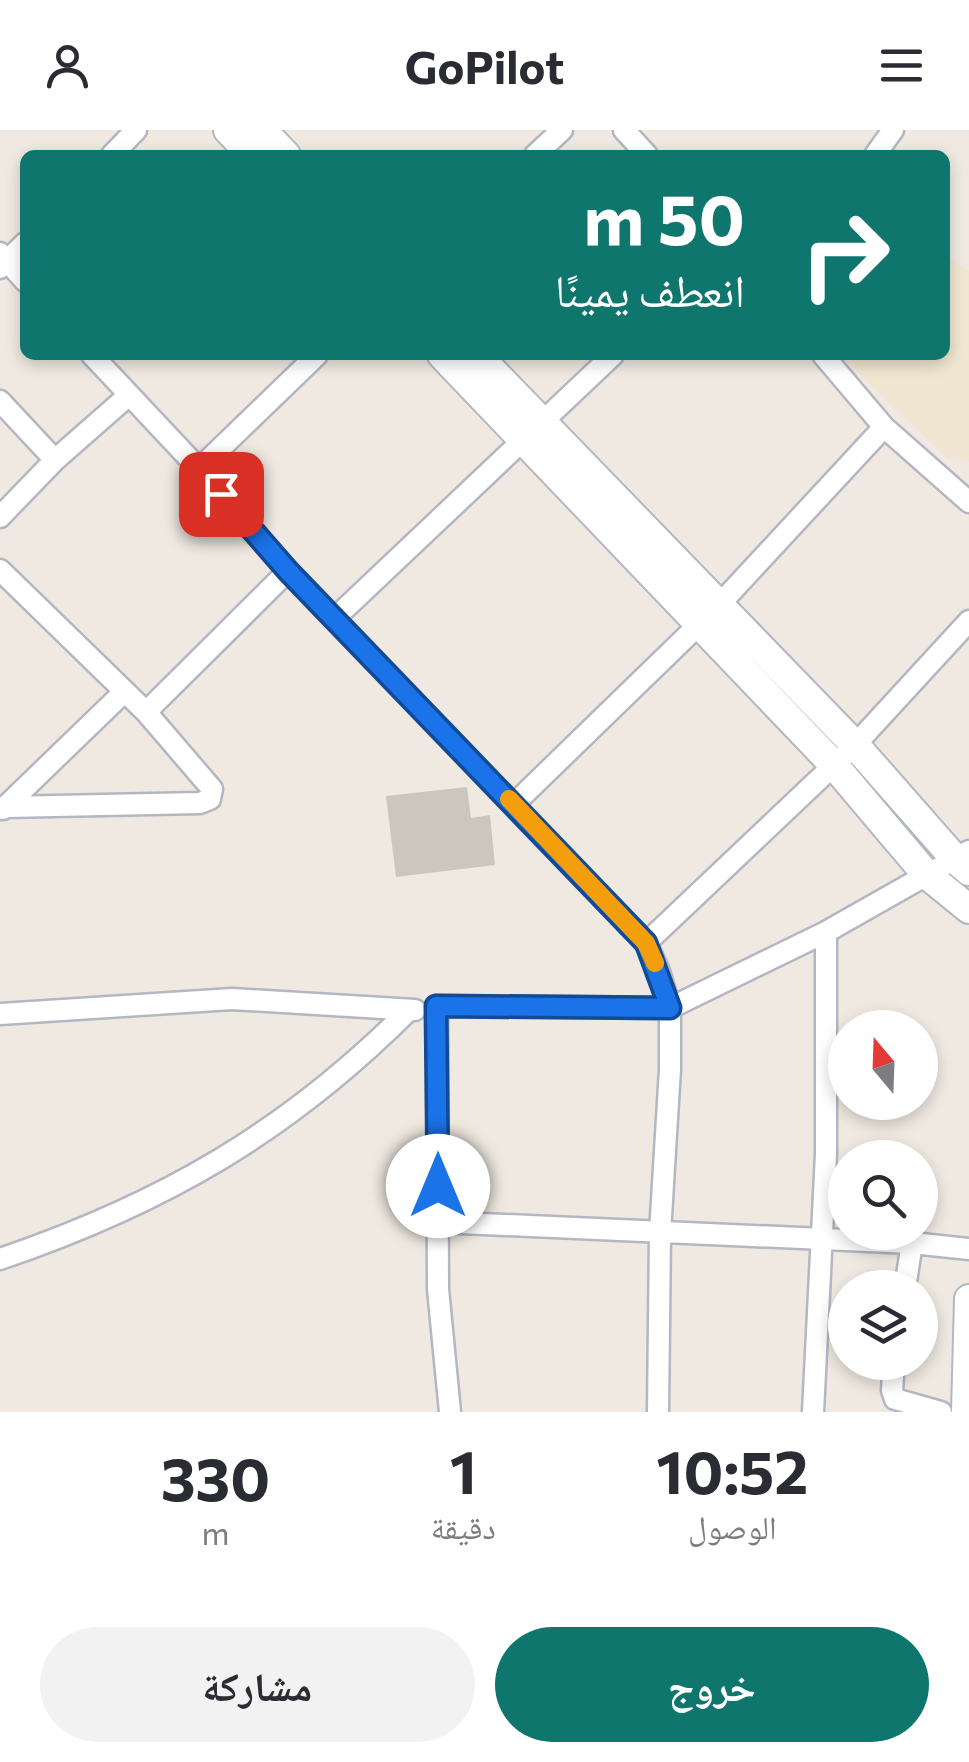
<!DOCTYPE html>
<html lang="ar">
<meta charset="utf-8">
<style>
:root{--surface:#fff;--page:#f2f2f3;--text:#2b2b33;--muted:#7c7c81;--accent:#0f766e}
body{margin:0;font-family:Commissioner,"Noto Naskh Arabic",sans-serif;background:var(--page);color:var(--text);direction:rtl;height:100vh;display:flex;flex-direction:column;font-size:38px;white-space:nowrap}
*{box-sizing:border-box;margin:0}
p{font-size:32px;color:var(--muted)}
.icon{flex:none;width:55px;height:55px;fill:none;stroke:currentColor;stroke-width:2;stroke-linecap:round;stroke-linejoin:round}
.map{position:relative;height:1282px;overflow:hidden;direction:ltr}
.side{display:flex;flex-direction:column;background:var(--surface);flex:1}
.side>*{flex:none}
.guide{position:absolute;left:20px;top:20px;width:930px;height:210px;border-radius:15px;box-shadow:0 5px 15px #0003;direction:rtl;background:#0f766e;color:#fff;overflow:hidden}
.needle{width:65px;rotate:341deg}
.fabs{position:absolute;left:828px;top:880px;display:grid;gap:20px}
.fabs a{display:grid;place-items:center;width:110px;height:110px;border-radius:50%;background:var(--surface);box-shadow:0 5px 15px #0003;font-size:50px}
.pin{position:absolute;display:grid;place-items:center;width:85px;height:85px;color:#fff;margin:-42px;border-radius:20px;box-shadow:0 5px 15px #0006}
.me{position:absolute;width:110px;margin:-55px;rotate:0deg;stroke-linejoin:round;filter:drop-shadow(0 0 8px #0008)}
.turn{display:flex;align-items:center;gap:35px;height:210px;padding:0 40px;font-size:45px}
.turn .icon{width:130px;height:130px;stroke-width:2.5}
.turn b{display:block;font-size:70px;line-height:85px}
.eta{display:flex;justify-content:space-evenly;align-items:center;height:170px;text-align:center}
.eta b{font-size:60px;font-weight:700;line-height:70px}
.action{display:flex;gap:20px;margin-top:auto;padding:20px 40px}
.action a{flex:1;height:115px;border-radius:60px;background:var(--accent);color:#fff;font-size:40px;font-weight:700;line-height:115px;text-align:center}
.action a+a{background:var(--page);color:var(--text)}
header{display:flex;justify-content:space-between;align-items:center;height:130px;padding:0 40px;background:var(--surface);font-size:45px;font-weight:700}
.map>svg:first-child{display:block}
.education{fill:#f0e6d1}
.building{fill:#cbc7bf}
.lines{fill:none;stroke-linecap:round;stroke-linejoin:round}
.street-casing{stroke:#b4b7c1;stroke-width:25}
.secondary-casing{stroke:#b4b7c1;stroke-width:32}
.street{stroke:#fff;stroke-width:20}
.secondary{stroke:#fff;stroke-width:28}
.route-casing{stroke:#114b97;stroke-width:25}
.route{stroke:#1a73e8;stroke-width:18}
.slow{stroke:#f59e0b;stroke-width:18}
</style>
<header><svg class="icon" aria-label="menu" viewBox="0 0 24 24"><path d="M4 6h16M4 12h16M4 18h16"/></svg>GoPilot<svg class="icon" aria-label="person" viewBox="0 0 24 24"><circle cx="12" cy="8" r="4"/><path d="M4 21q1-7 8-7t8 7"/></svg></header>
<div class="map">
<svg width="969" height="1282" viewBox="0 0 969 1282">
<rect width="100%" height="100%" fill="#efe9e1"/>
<!-- education -->
<path class="education" d="M945,126L969,141V331L948,329L841,225H945Z"/>
<!-- building -->
<path class="building" d="M467,657L471,688L490,685L495,735L396,747L386,666Z"/>
<g class="lines">
<!-- street casing -->
<g class="street-casing">
<path id="street" d="M624,0L647,25
M112,25L136,0
M535,25L562,0
M875,25L893,0
M0,123L25,151
M0,138L25,113
M92,225L199,339L288,441L646,813L659,841L670,878V939L660,1103L658,1282
M823,225L884,297L969,372
M0,271L55,330
M199,339L317,225
M0,387L55,330L129,265
M0,440L146,582L212,659L210,669L200,673L6,677
M334,489L613,225
M146,582L288,441
M514,674L719,475L884,297
M3,679L124,562
M646,813L855,615L969,491
M0,884L232,869L415,880
M438,1092L912,1113L969,1119
M0,1129C162,1074 287,1002 408,881
M905,1158L912,1113
M894,1232L892,1260L895,1269L941,1282
M450,1282L438,1159L437,876L670,878L826,802L969,721
M813,1282L826,1024V802"/>
</g>
<!-- secondary casing -->
<g class="secondary-casing">
<path id="secondary" d="M228,0L252,25
M262,0L286,25
M442,225L833,634L926,744L969,779
M477,225L855,615L956,730L969,741
M966,1282L969,1169"/>
</g>
<!-- street -->
<use href="#street" class="street"/>
<!-- secondary -->
<use href="#secondary" class="secondary"/>
</g>
<g class="lines">
<!-- route casing -->
<g class="route-casing">
<path id="route" d="M221,364L288,441L646,813L670,878L436,876L438,1056"/>
</g>
<!-- route -->
<use href="#route" class="route"/>
<!-- slow -->
<path class="slow" d="M509,669L646,813L655,833"/>
</g>
</svg>
<div class="fabs">
<a><svg class="needle" viewBox="-14 -14 28 28"><path d="M0-13l5 13h-10z" fill="#e53935"/><path d="M0 13l5-13h-10z" fill="#7c7c81"/></svg></a>
<a><svg class="icon" aria-label="search" viewBox="0 0 24 24"><circle cx="10" cy="10" r="6"/><path d="M15 15l6 6"/></svg></a>
<a><svg class="icon" aria-label="layers" viewBox="0 0 24 24"><path d="M12 4l9 5-9 5-9-5zM3 14l9 5 9-5"/></svg></a>
</div>
<div class="pin" style="left:221px;top:364px;background:#d93025"><svg class="icon" aria-label="arrive" viewBox="0 0 24 24"><path d="M6 21V4h12l-3 4 3 4H6"/></svg></div>
<svg class="me" style="left:438px;top:1056px" viewBox="-20 -20 40 40"><circle r="19" fill="#fff"/><path d="M0-13L10 11 0 6-10 11z" fill="#1a73e8"/></svg>
<div class="guide">
<div class="turn"><svg class="icon" aria-label="right" viewBox="0 0 24 24"><path d="M7 20v-9h11M14 6l5 5-5 5"/></svg><div><b>50 m</b>انعطف يمينًا</div></div>
</div>
</div>
<section class="side">
<div class="eta">
<div><b>10:52</b><p>الوصول</p></div>
<div><b>1</b><p>دقيقة</p></div>
<div><b>330</b><p>m</p></div>
</div>
<div class="action"><a>خروج</a><a>مشاركة</a></div>
</section>
